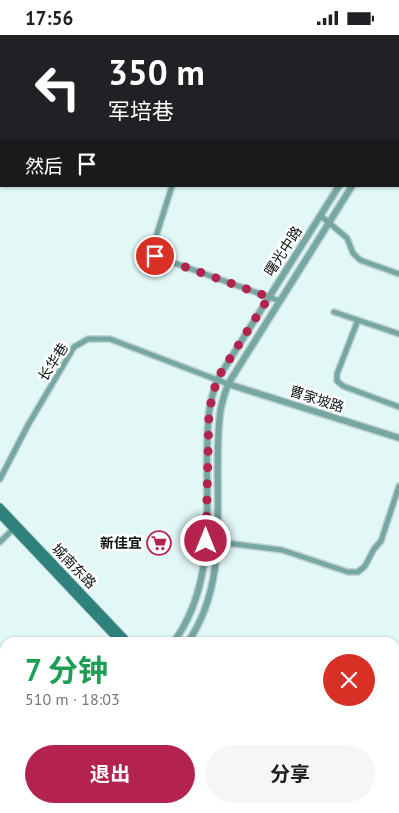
<!DOCTYPE html>
<html lang="zh">
<meta charset="utf-8">
<style>
:root{--surface:#fff;--page:#f6f6f6;--text:#202124;--muted:#757577;--accent:#b4234e}
body{margin:0;font-family:"PT Sans","Noto Sans SC",sans-serif;background:var(--page);color:var(--text);height:100vh;display:flex;flex-direction:column;font-size:19px;white-space:nowrap}
*{box-sizing:border-box;margin:0}
p{font-size:16px;color:var(--muted)}
.icon{flex:none;width:28px;height:28px;fill:none;stroke:currentColor;stroke-width:2;stroke-linecap:round;stroke-linejoin:round}
.map{position:relative;flex:1;overflow:hidden}
.side{position:absolute;left:0px;top:602px;width:400px;height:176px;display:flex;flex-direction:column;background:var(--surface);border-radius:15px 15px 0 0;box-shadow:0 1px 4px #0004}
.side>*{flex:none}
.hud{position:absolute;left:0px;top:0px;width:400px;height:152px;box-shadow:0 1px 4px #0004;background:#202124;color:#fff;overflow:hidden}
.pin{position:absolute;display:grid;place-items:center;width:42px;height:42px;color:#fff;margin:-21px;border:2px solid #fff;border-radius:50%;box-shadow:0 1px 5px #0007}
.me{position:absolute;width:55px;margin:-28px;rotate:0deg;stroke-linejoin:round;filter:drop-shadow(0 0 4px #0008)}
.turn{display:flex;align-items:center;gap:18px;height:105px;padding:0 25px;font-size:22px}
.turn .icon{width:65px;height:65px;stroke-width:2.5}
.turn b{display:block;font-size:35px;line-height:42px}
.then{display:flex;align-items:center;height:48px;padding:0 25px;background:#0003;gap:10px;font-size:19px}
.round{display:grid;place-items:center;flex:none;width:52px;height:52px;border-radius:26px;background:var(--page)}
.overview{display:flex;align-items:center;justify-content:space-between;height:85px;padding:0 25px}
h1{font-size:30px;font-weight:700;line-height:38px;color:#1e9e55}
.action{display:flex;gap:10px;margin-top:auto;padding:10px 25px}
.action a{flex:1;height:58px;border-radius:30px;background:var(--accent);color:#fff;font-size:20px;font-weight:700;line-height:58px;text-align:center}
.action a+a{background:var(--page);color:var(--text)}
.status{display:flex;justify-content:space-between;align-items:center;height:35px;padding:0 25px;background:var(--surface);direction:ltr}
.status svg{height:14px;fill:currentColor}
.map>svg:first-child{display:block}
.lines{fill:none;stroke-linecap:round;stroke-linejoin:round}
.minor-casing{stroke:#bfd4d2;stroke-width:8}
.tertiary-casing{stroke:#bfd4d2;stroke-width:9}
.secondary-casing{stroke:#bfd4d2;stroke-width:9}
.primary-casing{stroke:#bfd4d2;stroke-width:10}
.minor{stroke:#76a7a3;stroke-width:5}
.tertiary{stroke:#76a7a3;stroke-width:6}
.secondary{stroke:#2f817d;stroke-width:7}
.primary{stroke:#00635f;stroke-width:8}
.route{stroke:#b4234e;stroke-width:9;stroke-dasharray:0 16.2}
.labels{text-anchor:middle;stroke-width:5;stroke-linejoin:round;paint-order:stroke}
.street-label{font-size:14px;fill:#0c1413;stroke:#fff}
.poi-label{font-size:14px;font-weight:bold;fill:#0c1413;stroke:#fff;text-anchor:end}
</style>
<div class="status"><b>17:56</b><svg viewBox="0 0 49 12"><path d="M0 12V9h3v3zM5 12V6h3v6zM10 12V3h3v9zM15 12V0h3v12zM26 1h20v11H26zM47 4h2v5h-2z"/></svg></div>
<div class="map">
<svg width="399" height="778" viewBox="0 0 399 778">
<rect width="100%" height="100%" fill="#e1f8f6"/>
<g class="lines">
<!-- minor casing -->
<g class="minor-casing">
<path id="minor" d="M384,0V1
M227,1L228,0
M0,53H1
M0,74H1
M0,86L1,84
M172,151L153,211L155,221L280,266
M321,181L347,203L353,218L360,225L399,239
M334,277L399,299
M358,285L337,339V346L343,351L399,372
M0,444L28,390L74,312L88,304H110L228,349
M0,507L13,494
M218,507L282,515L348,537H358L365,531L374,514L381,506L399,451"/>
</g>
<!-- tertiary casing -->
<g class="tertiary-casing">
<path id="tertiary" d="M345,0L346,1
M357,0L358,1
M228,349L399,403
M173,608C223,540 201,456 209,378C210,367 214,355 217,345L339,151
M187,608C234,543 211,453 220,379C221,369 225,358 228,349L352,151
M45,778L48,774
M55,778L58,774"/>
</g>
<!-- secondary casing -->
<g class="secondary-casing">
<path id="secondary" d="M0,472L129,608
M0,480L121,608
M273,774L276,778
M281,774L285,778"/>
</g>
<!-- primary casing -->
<g class="primary-casing">
<path id="primary" d="M161,0L164,1
M178,0L181,1"/>
</g>
<!-- minor -->
<use href="#minor" class="minor"/>
<!-- tertiary -->
<use href="#tertiary" class="tertiary"/>
<!-- secondary -->
<use href="#secondary" class="secondary"/>
<!-- primary -->
<use href="#primary" class="primary"/>
</g>
<g class="lines">
<!-- route -->
<path class="route" d="M155,221L269,262L217,344L209,376L206,506"/>
</g>
<!-- icons -->
<defs>
<g id="supermarket-ring" transform="scale(1.25)"><circle r="9.5" fill="#fff" stroke="#b4234e" stroke-width="1.5"/><path d="M-6-5.5h2.5l.6 2H6L4.5 2H-2.5L-4.4-4H-6ZM-1.5 3.2a1.3 1.3 0 1 0 .1 0ZM3 3.2a1.3 1.3 0 1 0 .1 0Z" fill="#b4234e"/></g>
</defs>
<g fill-rule="evenodd">
<use href="#supermarket-ring" x="159" y="508"/>
</g>
<g class="labels">
<!-- street labels -->
<g class="street-label">
<text transform="translate(283 216) rotate(-57)" y="5">曙光中路</text>
<text transform="translate(53 327) rotate(-57)" y="5">长华巷</text>
<text transform="translate(317 364) rotate(18)" y="5">曹家坡路</text>
<text transform="translate(74 531) rotate(46)" y="5">城南东路</text>
</g>
<!-- poi labels -->
<g class="poi-label">
<text x="142" y="513">新佳宜</text>
</g>
</g>
</svg>
<div class="pin" style="left:155px;top:221px;background:#d93025"><svg class="icon" aria-label="arrive" viewBox="0 0 24 24"><path d="M6 21V4h12l-3 4 3 4H6"/></svg></div>
<svg class="me" style="left:206px;top:506px" viewBox="-20 -20 40 40"><circle r="17" fill="#b4234e" stroke="#fff" stroke-width="3"/><path d="M0-11L8 9 0 5-8 9z" fill="#fff"/></svg>
<div class="hud">
<div class="turn"><svg class="icon" aria-label="left" viewBox="0 0 24 24"><path d="M17 20v-9H6M10 6l-5 5 5 5"/></svg><div><b>350 m</b>军培巷</div></div>
<div class="then">然后<svg class="icon" aria-label="arrive" viewBox="0 0 24 24"><path d="M6 21V4h12l-3 4 3 4H6"/></svg></div>
</div>
<section class="side">
<div class="overview"><div><h1>7 分钟</h1><p>510 m · 18:03</p></div><a class="round" style="background:#d93025;color:#fff"><svg class="icon" aria-label="close" viewBox="0 0 24 24"><path d="M6 6l12 12M18 6L6 18"/></svg></a></div>
<div class="action"><a>退出</a><a>分享</a></div>
</section>
</div>
